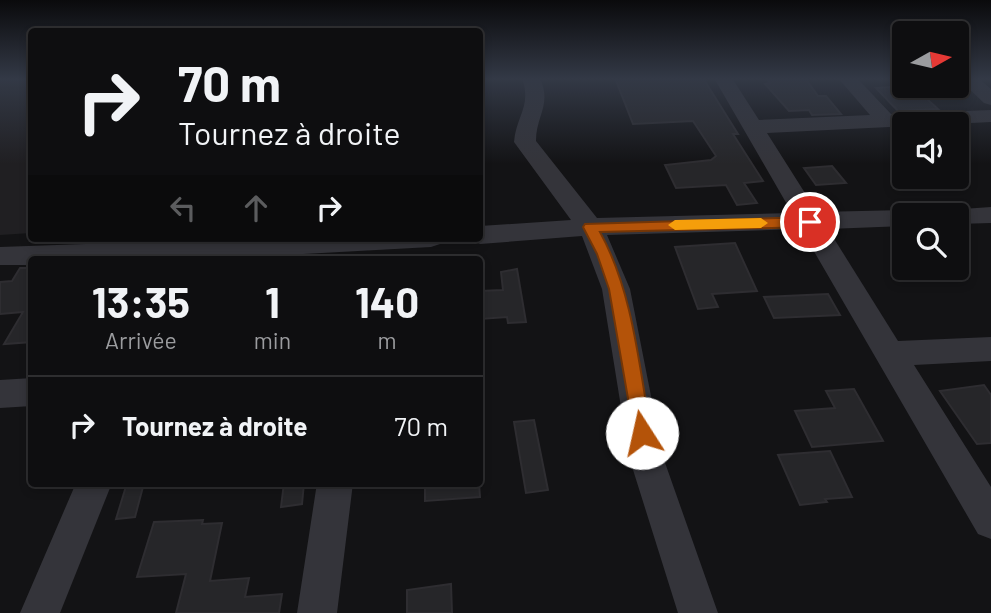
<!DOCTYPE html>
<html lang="fr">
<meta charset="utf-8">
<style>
:root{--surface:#0e0e10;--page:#171719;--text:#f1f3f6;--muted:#9b9c9f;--line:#2e2e30}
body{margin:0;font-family:Barlow,sans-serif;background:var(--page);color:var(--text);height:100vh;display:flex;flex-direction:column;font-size:26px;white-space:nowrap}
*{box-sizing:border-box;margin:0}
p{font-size:23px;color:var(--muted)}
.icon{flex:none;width:38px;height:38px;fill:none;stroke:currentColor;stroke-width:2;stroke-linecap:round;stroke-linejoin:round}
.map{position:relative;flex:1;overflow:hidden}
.panel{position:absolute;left:28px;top:256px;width:455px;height:231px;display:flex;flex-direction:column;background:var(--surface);border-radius:7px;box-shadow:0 4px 10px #0003,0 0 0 2px var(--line)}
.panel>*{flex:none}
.top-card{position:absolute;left:28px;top:28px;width:455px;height:214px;border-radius:7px;box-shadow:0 4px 10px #0003,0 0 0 2px var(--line);background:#0e0e10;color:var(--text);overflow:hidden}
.needle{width:46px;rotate:82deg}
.buttons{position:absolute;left:892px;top:21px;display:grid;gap:14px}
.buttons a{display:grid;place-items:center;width:77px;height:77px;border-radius:7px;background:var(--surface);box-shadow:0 4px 10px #0003,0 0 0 2px var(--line);font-size:35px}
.pin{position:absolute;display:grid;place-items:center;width:60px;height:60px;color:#fff;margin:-30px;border:4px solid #fff;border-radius:50%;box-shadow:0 2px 7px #0007}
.me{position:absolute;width:77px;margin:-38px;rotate:350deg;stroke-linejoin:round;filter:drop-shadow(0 0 5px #0008)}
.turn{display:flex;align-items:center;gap:24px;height:147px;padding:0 35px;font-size:32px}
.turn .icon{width:91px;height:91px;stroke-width:2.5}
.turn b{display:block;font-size:49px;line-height:60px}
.lanes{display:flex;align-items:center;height:66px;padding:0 35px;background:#0003;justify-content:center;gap:35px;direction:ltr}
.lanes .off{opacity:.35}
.eta{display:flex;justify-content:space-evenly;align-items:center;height:119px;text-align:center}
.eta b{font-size:42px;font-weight:700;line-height:49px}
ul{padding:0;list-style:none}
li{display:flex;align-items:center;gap:21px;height:98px;padding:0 35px;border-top:2px solid var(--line)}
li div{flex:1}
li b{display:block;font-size:26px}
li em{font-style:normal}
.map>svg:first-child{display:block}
.built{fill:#201f22}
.building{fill:#262629;stroke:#2e2d31;stroke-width:2}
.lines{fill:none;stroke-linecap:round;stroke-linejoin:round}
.minor{fill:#34343a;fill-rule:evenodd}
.route{fill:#b45309;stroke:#753606;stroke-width:2}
.slow{fill:#f59e0b}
</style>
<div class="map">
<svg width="991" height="613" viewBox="0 0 991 613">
<rect width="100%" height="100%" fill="#131315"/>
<!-- built -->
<path class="built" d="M0,78H31V233L0,235Z"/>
<!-- building -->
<path class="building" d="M615,78H703L738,134H733L763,181L744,183L757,203L737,205L726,185L676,188L665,165L711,160L716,156L693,121L633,124Z
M766,78H805L818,96H826L841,114L812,115L809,110L789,111L765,84L770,83Z
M905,86H913L938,109L898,111L876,88Z
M832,166L846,183L816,185L804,168Z
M735,243L757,291L712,294L718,307L698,309L675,247Z
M20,268H32V342L4,344L23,312L0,314V282L12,281Z
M517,269L526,322L508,323L507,317L480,319V291L503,290L501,272Z
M828,294L840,315L774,318L764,297Z
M984,385L991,395V443L977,444L940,391Z
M854,389L883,441L812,447L795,411L835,408L826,391Z
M534,420L548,490L526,493L514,422Z
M830,451L852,497L825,499L827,502L800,505L778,455Z
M127,483H144L135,517L116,519Z
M284,483H304L302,504L281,507Z
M425,483H479L480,497L425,501Z
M203,520L202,524L222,523L210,581L249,578L245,597L282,594L279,613H176L186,574L137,577L154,522Z
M451,584L452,613H407V590Z"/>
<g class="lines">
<!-- minor -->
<path class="minor" d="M522,78H540C552,105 536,115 536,141L597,218L792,213L714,78H732L759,120L870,115L838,78H857L891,114L991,110V122L767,133L817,212L905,210L914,212L916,215H905V226L828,229L898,341L991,337V361L914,365L991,487V539L978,534L801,229L607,235L630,289L663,457L718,613H678L629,457L602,289L582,236L480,244L469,238H480V226L571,220L514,142C516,116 532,106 522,78Z
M958,78H978L991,89V105L984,103Z
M991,207V223L957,224V215H945L948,210Z
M259,238H444L440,244L431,247L212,259H32V265H0V247Z
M32,378V406L0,408V380Z
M76,483H112L60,613H20Z
M317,483H353L337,613H297Z"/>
</g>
<!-- sky -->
<linearGradient id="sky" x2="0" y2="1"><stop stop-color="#0a0a0c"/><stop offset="0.48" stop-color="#333946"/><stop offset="1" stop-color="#333946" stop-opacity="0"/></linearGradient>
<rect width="991" height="164" fill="url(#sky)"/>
<!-- route -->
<path class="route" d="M810,217L817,222L810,227L600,232C633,292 639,365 651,433L648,439L642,442L635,439L609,289L597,254L583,227L585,224Z"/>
<!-- slow -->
<path class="slow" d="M761,218L768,223L761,228L675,230L668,225L675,220Z"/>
</svg>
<div class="buttons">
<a><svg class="needle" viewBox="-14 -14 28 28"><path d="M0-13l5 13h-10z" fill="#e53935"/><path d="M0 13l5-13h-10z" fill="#9b9c9f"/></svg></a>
<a><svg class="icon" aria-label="sound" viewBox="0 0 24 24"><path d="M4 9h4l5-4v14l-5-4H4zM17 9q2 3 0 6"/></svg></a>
<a><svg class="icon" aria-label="search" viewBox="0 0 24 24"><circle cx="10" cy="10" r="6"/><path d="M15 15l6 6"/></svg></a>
</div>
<div class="pin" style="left:810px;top:222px;background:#d93025"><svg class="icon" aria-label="arrive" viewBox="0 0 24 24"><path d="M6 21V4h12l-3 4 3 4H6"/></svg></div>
<svg class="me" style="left:642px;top:433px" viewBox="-20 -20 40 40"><circle r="19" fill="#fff"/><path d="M0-13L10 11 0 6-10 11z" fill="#b45309"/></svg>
<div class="top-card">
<div class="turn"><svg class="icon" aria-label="right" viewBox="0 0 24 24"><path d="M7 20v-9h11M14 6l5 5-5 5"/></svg><div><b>70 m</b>Tournez à droite</div></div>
<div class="lanes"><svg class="icon off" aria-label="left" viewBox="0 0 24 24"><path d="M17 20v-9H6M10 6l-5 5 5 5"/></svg><svg class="icon off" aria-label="ahead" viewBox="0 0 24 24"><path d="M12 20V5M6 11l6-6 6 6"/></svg><svg class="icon" aria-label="right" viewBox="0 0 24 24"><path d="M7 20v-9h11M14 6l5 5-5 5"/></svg></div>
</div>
<section class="panel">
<div class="eta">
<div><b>13:35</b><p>Arrivée</p></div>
<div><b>1</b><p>min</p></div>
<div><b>140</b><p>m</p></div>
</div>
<ul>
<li><svg class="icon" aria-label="right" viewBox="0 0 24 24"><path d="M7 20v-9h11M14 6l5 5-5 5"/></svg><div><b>Tournez à droite</b></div><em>70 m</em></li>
</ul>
</section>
</div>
